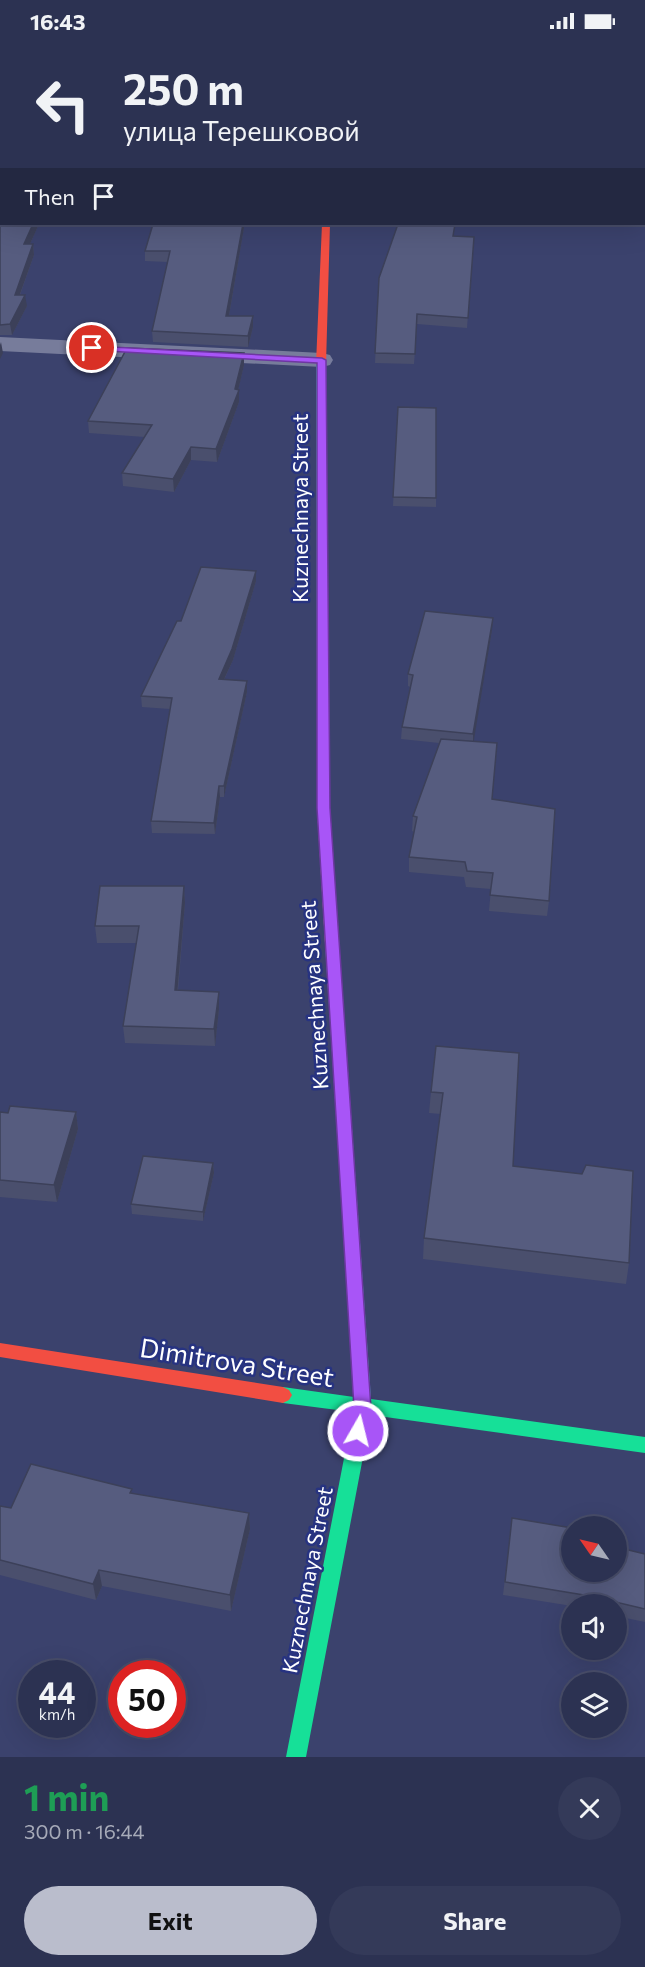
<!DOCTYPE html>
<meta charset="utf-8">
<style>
:root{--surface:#2c3252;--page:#343a59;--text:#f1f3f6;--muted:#a6aab8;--line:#484d69;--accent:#babdcc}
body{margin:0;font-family:Commissioner,sans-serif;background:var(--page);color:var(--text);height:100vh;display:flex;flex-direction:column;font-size:22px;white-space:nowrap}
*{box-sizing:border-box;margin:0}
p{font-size:20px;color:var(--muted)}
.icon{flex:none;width:33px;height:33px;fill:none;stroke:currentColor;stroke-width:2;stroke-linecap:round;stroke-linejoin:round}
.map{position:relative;height:1715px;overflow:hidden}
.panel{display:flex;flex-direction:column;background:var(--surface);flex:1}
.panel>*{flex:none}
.banner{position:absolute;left:0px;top:0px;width:645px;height:183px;box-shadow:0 6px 24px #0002,0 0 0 2px var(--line);background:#2c3252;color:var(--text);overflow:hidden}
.needle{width:39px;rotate:304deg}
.buttons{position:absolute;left:561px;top:1474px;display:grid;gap:12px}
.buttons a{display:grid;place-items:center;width:66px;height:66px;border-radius:50%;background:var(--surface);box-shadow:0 6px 24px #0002,0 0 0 2px var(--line);font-size:30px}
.speed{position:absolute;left:18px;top:1618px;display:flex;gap:12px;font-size:30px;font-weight:700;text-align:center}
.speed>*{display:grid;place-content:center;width:78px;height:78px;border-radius:50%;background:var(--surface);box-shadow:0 6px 24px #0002,0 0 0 2px var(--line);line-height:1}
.speed small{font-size:15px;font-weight:400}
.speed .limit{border:9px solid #d22;background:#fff;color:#111}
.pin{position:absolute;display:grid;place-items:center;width:51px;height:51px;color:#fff;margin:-26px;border:3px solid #fff;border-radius:50%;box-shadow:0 2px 6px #0007}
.me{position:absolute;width:66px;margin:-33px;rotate:8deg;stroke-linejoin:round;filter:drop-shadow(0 0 4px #0008)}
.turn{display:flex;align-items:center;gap:21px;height:126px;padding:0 24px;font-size:27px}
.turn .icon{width:78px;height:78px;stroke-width:2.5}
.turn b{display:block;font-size:42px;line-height:51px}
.then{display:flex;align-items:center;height:57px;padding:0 24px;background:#0003;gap:12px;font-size:22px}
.round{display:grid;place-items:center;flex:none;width:63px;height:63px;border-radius:32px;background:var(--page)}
.summary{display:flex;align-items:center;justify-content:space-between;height:102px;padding:0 24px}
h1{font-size:36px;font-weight:700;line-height:45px;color:#1e9e55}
.cta{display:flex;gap:12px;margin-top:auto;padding:12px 24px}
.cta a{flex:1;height:69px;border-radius:36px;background:var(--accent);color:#111;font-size:24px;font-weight:700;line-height:69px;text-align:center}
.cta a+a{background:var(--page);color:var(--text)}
.status{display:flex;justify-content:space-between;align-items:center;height:42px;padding:0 30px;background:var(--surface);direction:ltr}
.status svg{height:16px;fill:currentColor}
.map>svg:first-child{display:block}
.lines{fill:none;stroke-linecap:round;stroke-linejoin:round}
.street{fill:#777c9b;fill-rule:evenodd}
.fast{fill:#16e098;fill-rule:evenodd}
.slow{fill:#ffcf43;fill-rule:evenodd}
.jam{fill:#f24e42;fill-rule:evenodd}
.wall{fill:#4a4f6d}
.shaded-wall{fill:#3c4059}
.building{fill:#565c7f;stroke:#3c4059;stroke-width:1.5}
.route{fill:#a855f7;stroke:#6d37a1;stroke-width:1.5}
.labels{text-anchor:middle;stroke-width:5;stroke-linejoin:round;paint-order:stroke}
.street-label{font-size:21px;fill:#fff;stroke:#273381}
.near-street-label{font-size:26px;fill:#fff;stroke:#273381}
</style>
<div class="status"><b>16:43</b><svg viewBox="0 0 49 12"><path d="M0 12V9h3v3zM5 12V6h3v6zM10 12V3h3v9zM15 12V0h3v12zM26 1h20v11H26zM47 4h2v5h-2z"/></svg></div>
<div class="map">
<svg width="645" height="1715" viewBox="0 0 645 1715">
<rect width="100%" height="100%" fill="#3b426d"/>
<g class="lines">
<!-- street -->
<path class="street" d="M0,295L322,311L330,313L333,318L330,323L322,325L0,309Z"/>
<!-- fast -->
<path class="fast" d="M321,319L326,322L329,703L323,707L317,703L316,322Z
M332,896L339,901L371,1357L645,1395V1411L371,1373L306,1715H286L353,1370L283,1361L277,1358L274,1353L277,1348L283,1345L354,1355L325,901Z"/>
<!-- slow -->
<path class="slow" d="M323,699L329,703V766L339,901L332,906L325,901L317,766V703Z"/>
<!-- jam -->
<path class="jam" d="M337,0H343V2H337Z
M322,182H330L326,322L321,325L316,322Z
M0,1301L283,1345L289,1348L292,1353L289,1358L283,1361L0,1315Z"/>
</g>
<!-- wall -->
<path class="wall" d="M0,0H280L279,2H2V182H39L30,202H33L34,213L20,253L27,264L12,293H0Z
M644,52L645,53V104H644Z
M244,182V186L229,274L253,285L248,305L153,300L152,289L168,220L145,219V209Z
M454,194L474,195L467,286L417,282L414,322L375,321L379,236Z
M244,311V323L238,348L239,360L217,420L191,418L174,450L123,444L122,431L145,395L89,391L88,379Z
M398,365L436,456V465L393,464Z
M256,539L233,618L224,638L247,650L224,755H220L215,792L152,791L151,779L170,667L142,665L141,654L181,579Z
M492,588L473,699L493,757L549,859L547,874L489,869L491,847L466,845L464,835L409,830V815L414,790L412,789L413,774L439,701L401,697L402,685L410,645L408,644V632Z
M184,844L185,861L178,949L219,950V967L215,1004L125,1001L123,984L137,901H97L95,884Z
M436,1004L513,1124L629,1221L626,1242L423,1217L424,1196L441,1072L429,1071L431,1050Z
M0,1070L8,1071L76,1070L78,1087L57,1160L0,1155Z
M213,1121L214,1131L203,1179L132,1172L131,1162Z
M132,1451L249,1471L250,1487L231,1569L102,1544L96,1558L0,1533V1464L11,1466Z
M512,1476L572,1530L645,1512V1580L616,1574V1563H572V1564L503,1553Z"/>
<!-- shaded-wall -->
<path class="shaded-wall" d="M272,0H280L279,2H270Z
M644,41H645V49H644Z
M33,182H39L25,213L24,202Z
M243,182H244V186L227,285L226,274Z
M33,202L34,213L16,263L15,253Z
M25,253L27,264L12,293L10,282Z
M253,274V285L248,305V294Z
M1,300L3,311L0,317V303Z
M244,311V323L237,353L239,348V360L217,420L216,407L235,347Z
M191,405V418L174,450L173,437Z
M256,529V539L233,618L219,648V637Z
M493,576L492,588L473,704V692Z
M247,639V650L224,755V744Z
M219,744L220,755L215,792L214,781Z
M184,844L185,861L176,965L175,948Z
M219,950V967L215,1004L214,987Z
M76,1070L78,1087L57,1160L54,1143Z
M213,1121L214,1131L203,1179V1170Z
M249,1471L250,1487L231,1569L230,1553Z
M99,1528L102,1544L96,1558L93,1542Z"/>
<!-- building -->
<path class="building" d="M0,0H272L270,2H2V182H33L24,202H33L15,253H25L10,282L0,283Z
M407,0H535V2H407Z
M636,0H645V41H644V2H636Z
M644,52L645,53V95H644Z
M153,182H243L226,274H253L248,294L152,289L170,209H145Z
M398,182H455L453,194L474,195L468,276L417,272L415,312L375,311L379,236Z
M127,306L244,311L235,347L239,348L216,407L191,405L173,437L122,431L152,383L88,379Z
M398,365L436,366V456L393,455Z
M201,525L256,529L232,607L219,637L247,639L224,744H219L214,781L151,779L172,656L141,654L177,579H181Z
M425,569L493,576L473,692L402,685L413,633L408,632Z
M441,697L497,701L492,757L555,767L549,859L490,853L493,831L467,829L465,820L409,815L417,775L413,774Z
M100,844H184L175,948L219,950L214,987L123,984L139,884H95Z
M436,1004L519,1011L513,1124L582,1132L586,1123L633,1129L629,1221L424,1196L443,1051L431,1050Z
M10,1064L76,1070L54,1143L0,1138V1070L8,1071Z
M143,1114L213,1121L203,1170L131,1162Z
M31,1422L132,1447L130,1451L249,1471L230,1553L99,1528L93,1542L0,1518V1464L11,1466Z
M512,1476L572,1486V1530H616V1505L645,1512V1567L590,1554L505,1540Z"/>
<!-- route -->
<path class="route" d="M92,304L322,316L326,318L330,766L371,1366L365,1395L358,1397L352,1395L349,1389L354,1366L317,766V321L89,308L87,306Z"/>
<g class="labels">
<!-- street labels -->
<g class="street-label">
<text transform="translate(301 466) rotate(-90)" y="7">Kuznechnaya Street</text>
<text transform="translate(315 953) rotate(-94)" y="7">Kuznechnaya Street</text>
<text transform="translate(308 1538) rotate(-79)" y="7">Kuznechnaya Street</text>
</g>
<!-- near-street labels -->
<g class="near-street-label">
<text transform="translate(237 1321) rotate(9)" y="9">Dimitrova Street</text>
</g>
</g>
</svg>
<div class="buttons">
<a><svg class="needle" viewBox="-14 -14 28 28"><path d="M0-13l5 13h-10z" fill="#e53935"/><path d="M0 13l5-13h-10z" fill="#a6aab8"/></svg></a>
<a><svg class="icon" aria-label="sound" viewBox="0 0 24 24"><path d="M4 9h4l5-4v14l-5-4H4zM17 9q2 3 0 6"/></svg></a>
<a><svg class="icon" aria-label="layers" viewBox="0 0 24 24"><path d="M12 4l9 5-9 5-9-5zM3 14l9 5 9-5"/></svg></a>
</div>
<div class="speed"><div>44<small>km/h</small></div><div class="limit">50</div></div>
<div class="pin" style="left:92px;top:306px;background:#d93025"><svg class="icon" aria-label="arrive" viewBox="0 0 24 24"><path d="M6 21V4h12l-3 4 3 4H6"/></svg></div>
<svg class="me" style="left:358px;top:1389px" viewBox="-20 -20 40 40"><circle r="17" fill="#a855f7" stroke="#fff" stroke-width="3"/><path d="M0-11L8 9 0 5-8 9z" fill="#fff"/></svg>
<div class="banner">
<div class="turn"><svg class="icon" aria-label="left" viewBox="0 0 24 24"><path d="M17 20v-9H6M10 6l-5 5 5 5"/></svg><div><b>250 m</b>улица Терешковой</div></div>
<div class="then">Then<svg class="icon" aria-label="arrive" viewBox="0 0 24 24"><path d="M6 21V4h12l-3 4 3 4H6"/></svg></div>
</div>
</div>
<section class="panel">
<div class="summary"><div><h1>1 min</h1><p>300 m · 16:44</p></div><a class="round"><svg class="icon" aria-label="close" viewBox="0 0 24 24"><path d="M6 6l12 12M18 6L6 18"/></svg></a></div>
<div class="cta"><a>Exit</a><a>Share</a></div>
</section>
